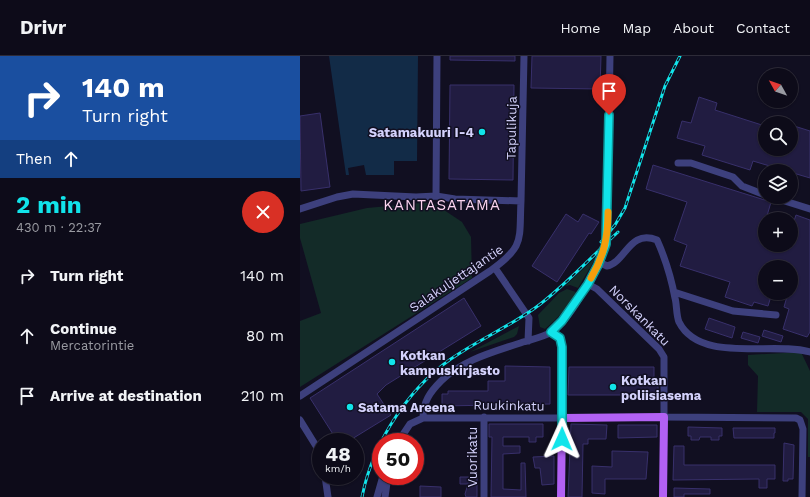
<!DOCTYPE html>
<meta charset="utf-8">
<style>
:root{--surface:#0d0b19;--page:#1b1926;--text:#f1f3f6;--muted:#9a9ba2;--line:#2d2b38;--accent:#11e4ea}
body{margin:0;font-family:"Work Sans",sans-serif;background:var(--page);color:var(--text);height:100vh;display:flex;flex-direction:column;font-size:15px;white-space:nowrap}
*{box-sizing:border-box;margin:0}
p{font-size:13px;color:var(--muted)}
.icon{flex:none;width:22px;height:22px;fill:none;stroke:currentColor;stroke-width:2;stroke-linecap:round;stroke-linejoin:round}
.map{position:relative;flex:1;overflow:hidden}
.side{display:flex;flex-direction:column;background:var(--surface);width:300px}
.side>*{flex:none}
.hud{background:#1a4fa0;color:#fff;overflow:hidden}
.needle{width:26px;rotate:310deg}
.buttons{position:absolute;left:458px;top:12px;display:grid;gap:8px}
.buttons a{display:grid;place-items:center;width:40px;height:40px;border-radius:50%;background:var(--surface);box-shadow:0 1px 3px #0004,0 0 0 1px var(--line);font-size:20px}
.speed{position:absolute;left:12px;top:377px;display:flex;gap:8px;font-size:20px;font-weight:700;text-align:center}
.speed>*{display:grid;place-content:center;width:52px;height:52px;border-radius:50%;background:var(--surface);box-shadow:0 1px 3px #0004,0 0 0 1px var(--line);line-height:1}
.speed small{font-size:10px;font-weight:400}
.speed .limit{border:6px solid #d22;background:#fff;color:#111}
.pin{position:absolute;display:grid;place-items:center;width:34px;height:34px;color:#fff;margin:-41px -17px;border-radius:50% 50% 50% 0;rotate:-45deg;box-shadow:0 0 4px #0007}
.pin .icon{rotate:45deg}
.me{position:absolute;width:44px;margin:-22px;rotate:1deg;stroke-linejoin:round;filter:drop-shadow(0 0 3px #0008)}
.turn{display:flex;align-items:center;gap:14px;height:84px;padding:0 16px;font-size:18px}
.turn .icon{width:52px;height:52px;stroke-width:2.5}
.turn b{display:block;font-size:28px;line-height:34px}
.then{display:flex;align-items:center;height:38px;padding:0 16px;background:#0003;gap:8px;font-size:15px}
.round{display:grid;place-items:center;flex:none;width:42px;height:42px;border-radius:21px;background:var(--page)}
.headline{display:flex;align-items:center;justify-content:space-between;height:68px;padding:0 16px}
h1{font-size:24px;font-weight:700;line-height:30px;color:var(--accent)}
ul{padding:0;list-style:none}
li{display:flex;align-items:center;gap:12px;height:60px;padding:0 16px}
li div{flex:1}
li b{display:block;font-size:15px}
li em{font-style:normal}
header{display:flex;align-items:center;gap:24px;box-sizing:border-box;height:56px;padding:0 20px;background:var(--surface);border-bottom:1px solid var(--line)}
header strong{font-size:19px}
nav{display:flex;gap:22px;margin-inline-start:auto;font-size:14px}
main{display:flex;flex:1;min-height:0}
.map>svg:first-child{display:block}
.green{fill:#132b28}
.water{fill:#122b47}
.building{fill:#211c41;stroke:#38306b}
.lines{fill:none;stroke-linecap:round;stroke-linejoin:round}
.minor{stroke:#3d407d;stroke-width:7}
.major{stroke:#b261f4;stroke-width:8}
.rail-casing{stroke:#11e4ea;stroke-width:3}
.rail{stroke:#110f21;stroke-width:1.5;stroke-dasharray:4.5;stroke-linecap:butt}
.route-casing{stroke:#0b9498;stroke-width:10}
.route{stroke:#11e4ea;stroke-width:7}
.slow{stroke:#f59e0b;stroke-width:7}
.poi-dot{fill:#11e4ea;stroke:#110f21;stroke-width:1.5}
.labels{text-anchor:middle;stroke-width:3;stroke-linejoin:round;paint-order:stroke}
.street-label{font-size:13px;fill:#d4d2fc;stroke:#110f21}
.poi-label{font-size:13px;font-weight:bold;fill:#d4d2fc;stroke:#110f21;text-anchor:start}
.quarter-label{font-size:15px;letter-spacing:1px;fill:#fcd4f0;stroke:#110f21}
</style>
<header>
<strong>Drivr</strong>
<nav><a>Home</a><a>Map</a><a>About</a><a>Contact</a></nav>
</header>
<main>
<section class="side">
<div class="hud">
<div class="turn"><svg class="icon" aria-label="right" viewBox="0 0 24 24"><path d="M7 20v-9h11M14 6l5 5-5 5"/></svg><div><b>140 m</b>Turn right</div></div>
<div class="then">Then<svg class="icon" aria-label="ahead" viewBox="0 0 24 24"><path d="M12 20V5M6 11l6-6 6 6"/></svg></div>
</div>
<div class="headline"><div><h1>2 min</h1><p>430 m · 22:37</p></div><a class="round" style="background:#d93025;color:#fff"><svg class="icon" aria-label="close" viewBox="0 0 24 24"><path d="M6 6l12 12M18 6L6 18"/></svg></a></div>
<ul>
<li><svg class="icon" aria-label="right" viewBox="0 0 24 24"><path d="M7 20v-9h11M14 6l5 5-5 5"/></svg><div><b>Turn right</b></div><em>140 m</em></li>
<li><svg class="icon" aria-label="ahead" viewBox="0 0 24 24"><path d="M12 20V5M6 11l6-6 6 6"/></svg><div><b>Continue</b><p>Mercatorintie</p></div><em>80 m</em></li>
<li><svg class="icon" aria-label="arrive" viewBox="0 0 24 24"><path d="M6 21V4h12l-3 4 3 4H6"/></svg><div><b>Arrive at destination</b></div><em>210 m</em></li>
</ul>
</section>
<div class="map">
<svg width="510" height="441" viewBox="0 0 510 441">
<rect width="100%" height="100%" fill="#110f21"/>
<!-- green -->
<path class="green" d="M132,146L162,166L171,181L172,222L0,331V265L21,257L0,182V168L67,152Z
M297,200L278,232L270,229L265,230Z
M267,233L276,236C268,251 258,262 245,273L240,271L238,259L259,237Z
M219,270L217,278L214,281L170,296Z
M501,296L510,315V401H508V363L501,356H457L458,320L448,309V299Z"/>
<!-- water -->
<path class="water" d="M29,0H118L117,105H94V119H66L64,109L48,112L49,119H46Z"/>
<!-- building -->
<path class="building" d="M150,0H215V5L150,4Z
M232,0H301L300,33L231,32Z
M150,29H214L213,124L149,123Z
M399,41L417,47L415,54L465,70V93H491V69L510,75V122L453,105L450,114L402,99L405,90L377,82L382,65L391,67Z
M20,57L30,131L1,135L0,60Z
M353,109L471,146L462,177L465,178V189H491V174L496,159L510,164V276L507,281L483,273L489,253L484,251L488,237H491V211H465V237H472L468,250L454,246L452,250L425,241L430,226L380,210L387,189L374,184L387,146L346,133Z
M266,158L278,166L283,158L299,166L291,178L289,177L257,226L232,210Z
M164,242L181,270L86,329L77,338L91,359L47,386H38L10,342Z
M409,262L435,271L432,282L405,273Z
M464,274L483,280L481,286L462,280Z
M443,276L460,281L458,287L441,282Z
M205,310L250,311V348L142,350V338H148V335H188V325H205Z
M269,311H354V323H358V340H329V344H321V339H268Z
M189,368H243V381H236V386H229V381H203V390H220V397L203,398V433L221,434V407H225L226,441H191L192,381H189Z
M271,368L307,369L306,383H288V388H283L282,441H268Z
M318,369H357V381L318,382Z
M388,371L422,372V380H419V384H411V381H400L399,384H391V380H388Z
M433,372H475V377H474V382H434Z
M484,387L494,389L493,423H488V425H483Z
M374,390H384V409H475V423H467V432H459V423L373,424Z
M312,395L348,396L346,423H305V438L292,437V410L312,411Z
M254,400V428L242,429L240,412H235L233,401Z
M160,421H177V441H166L165,438L168,428H160Z
M120,430L141,431V441H120Z
M374,432L410,433V438H384V441H374Z"/>
<g class="lines">
<!-- minor -->
<path class="minor" d="M378,107H391L433,121L442,130L465,139
M136,140L137,0
M472,141L510,153
M221,145L224,0
M0,153L37,141L53,138L116,141L136,140L155,143L221,145C219,185 225,190 190,215L0,340
M299,206L307,210C326,206 329,173 357,184C366,204 371,221 375,242C377,249 376,259 379,266C400,308 473,285 510,296
M195,212L229,262L228,285
M288,228L297,233L359,293L364,301V361L496,362L500,364L503,373L502,441
M374,236L433,255L476,259
M123,362C123,346 130,336 141,325C164,303 194,296 223,286C233,283 243,281 252,276C271,263 305,202 307,179L310,0
M0,364L21,398
M98,386L110,368L123,362H262V291L260,282L251,276
M25,420L28,441
M77,441L83,420
M85,441L88,420
M184,441V361"/>
<!-- major -->
<path class="major" d="M261,441L262,362L364,361L363,441"/>
<!-- rail casing -->
<g class="rail-casing">
<path id="rail" d="M301,186L315,169L325,152L365,30L380,0
M62,441C73,385 111,327 160,297C185,281 211,269 235,252C265,230 291,201 318,176"/>
</g>
<!-- rail -->
<use href="#rail" class="rail"/>
</g>
<g class="lines">
<!-- route casing -->
<g class="route-casing">
<path id="route" d="M262,383V291L260,282L251,276L262,265L288,228L298,209L306,188L309,59"/>
</g>
<!-- route -->
<use href="#route" class="route"/>
<!-- slow -->
<path class="slow" d="M291,222C304,200 308,181 308,156"/>
</g>
<!-- markers -->
<g class="poi-dot">
<circle cx="182" cy="76" r="4"/>
<circle cx="92" cy="306" r="4"/>
<circle cx="313" cy="331" r="4"/>
<circle cx="50" cy="351" r="4"/>
</g>
<g class="labels">
<!-- street labels -->
<g class="street-label">
<text transform="translate(211 72) rotate(-89)" y="5">Tapulikuja</text>
<text transform="translate(156 222) rotate(-34)" y="5">Salakuljettajantie</text>
<text transform="translate(340 259) rotate(45)" y="5">Norskankatu</text>
<text transform="translate(209 349) rotate(1)" y="5">Ruukinkatu</text>
<text transform="translate(172 401) rotate(-90)" y="5">Vuorikatu</text>
</g>
<!-- poi labels -->
<g class="poi-label">
<text x="174" y="81" text-anchor="end">Satamakuuri I-4</text>
<text x="100" y="304">Kotkan<tspan x="100" dy="15">kampuskirjasto</tspan></text>
<text x="321" y="329">Kotkan<tspan x="321" dy="15">poliisiasema</tspan></text>
<text x="58" y="356">Satama Areena</text>
</g>
<!-- quarter labels -->
<g class="quarter-label">
<text x="142" y="154">KANTASATAMA</text>
</g>
</g>
</svg>
<div class="buttons">
<a><svg class="needle" viewBox="-14 -14 28 28"><path d="M0-13l5 13h-10z" fill="#e53935"/><path d="M0 13l5-13h-10z" fill="#9a9ba2"/></svg></a>
<a><svg class="icon" aria-label="search" viewBox="0 0 24 24"><circle cx="10" cy="10" r="6"/><path d="M15 15l6 6"/></svg></a>
<a><svg class="icon" aria-label="layers" viewBox="0 0 24 24"><path d="M12 4l9 5-9 5-9-5zM3 14l9 5 9-5"/></svg></a>
<a>+</a>
<a>−</a>
</div>
<div class="speed"><div>48<small>km/h</small></div><div class="limit">50</div></div>
<div class="pin" style="left:309px;top:59px;background:#d93025"><svg class="icon" aria-label="arrive" viewBox="0 0 24 24"><path d="M6 21V4h12l-3 4 3 4H6"/></svg></div>
<svg class="me" style="left:262px;top:383px" viewBox="-20 -20 40 40"><path d="M0-17L14 15 0 8-14 15z" fill="#11e4ea" stroke="#fff" stroke-width="4"/></svg>
</div>
</main>
